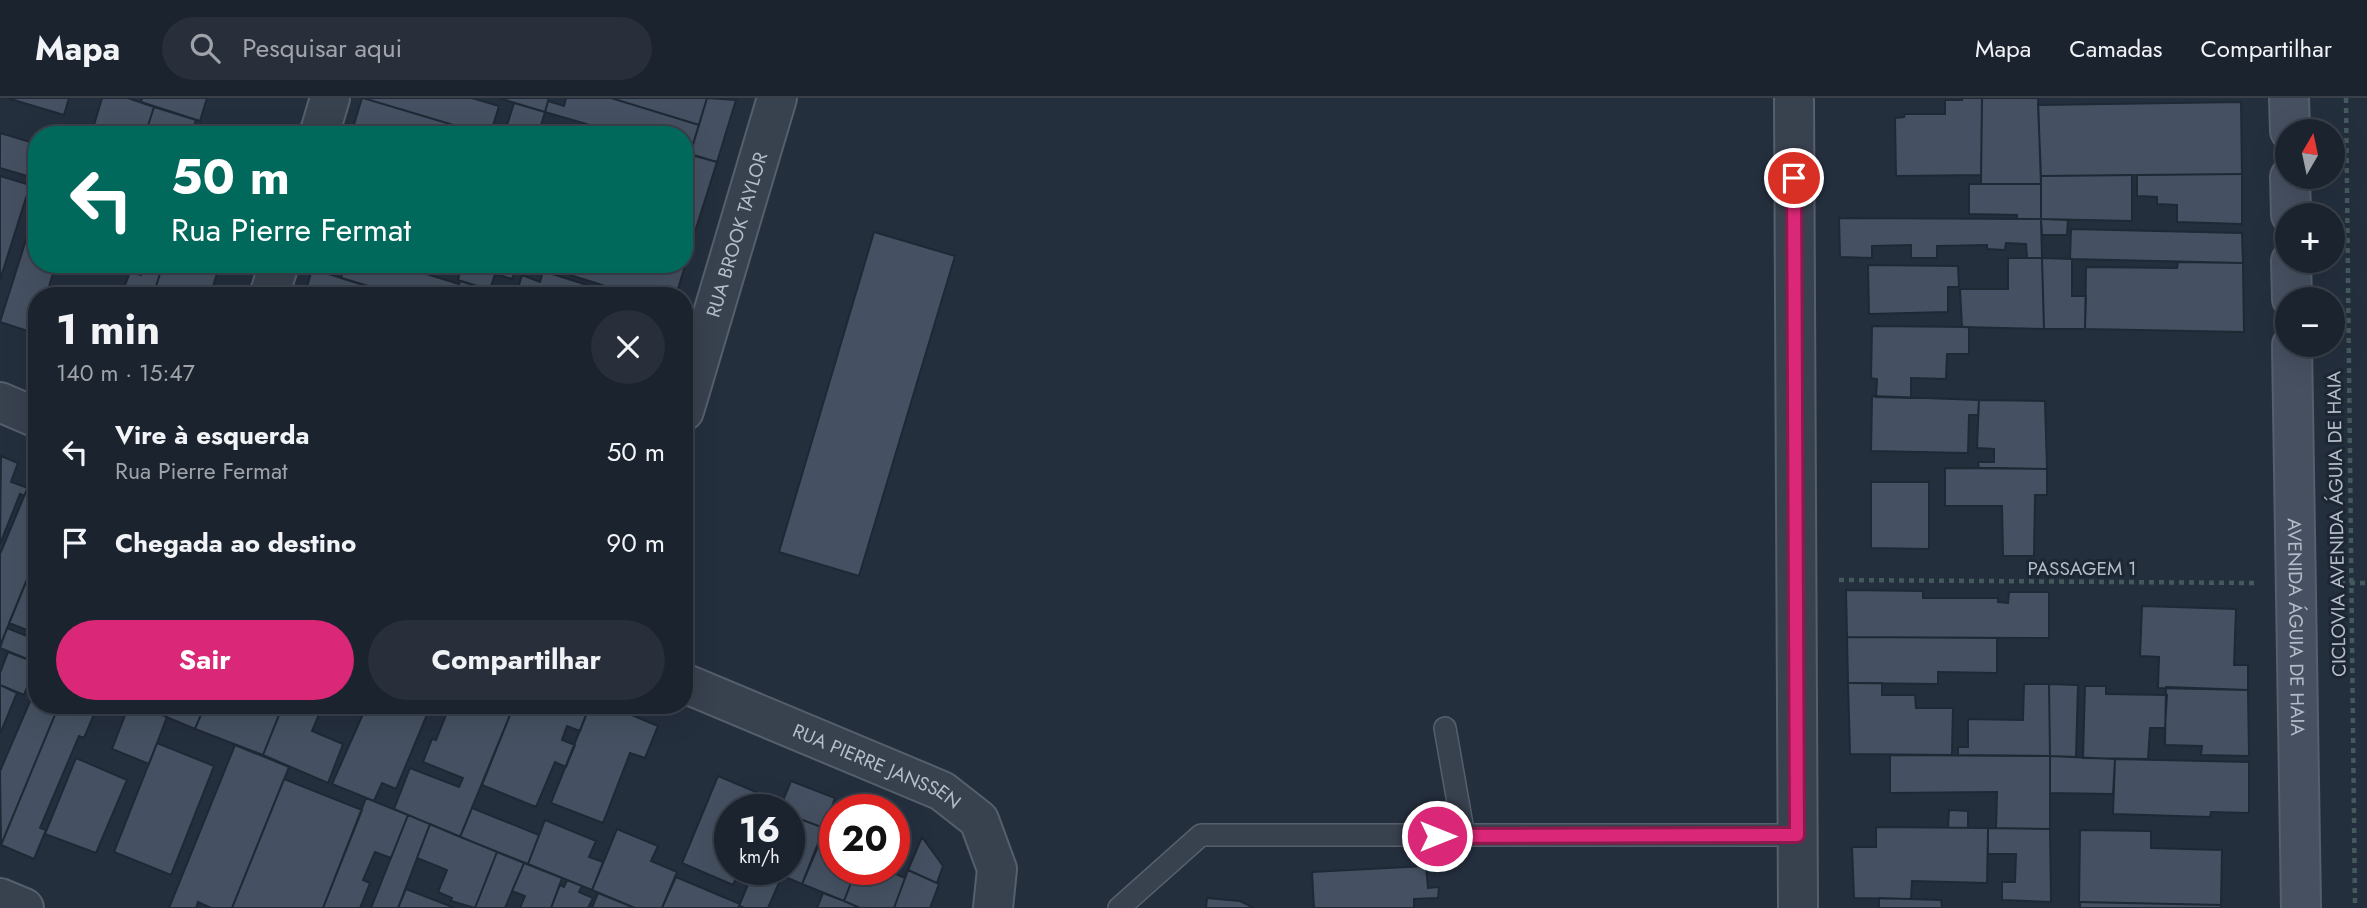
<!DOCTYPE html>
<html lang="pt">
<meta charset="utf-8">
<style>
:root{--surface:#1b232e;--page:#282f3a;--text:#f1f3f6;--muted:#a0a4aa;--line:#39404a;--accent:#db2777}
body{margin:0;font-family:Jost,sans-serif;background:var(--page);color:var(--text);height:100vh;display:flex;flex-direction:column;font-size:26px;white-space:nowrap}
*{box-sizing:border-box;margin:0}
p{font-size:23px;color:var(--muted)}
.icon{flex:none;width:38px;height:38px;fill:none;stroke:currentColor;stroke-width:2;stroke-linecap:round;stroke-linejoin:round}
.map{position:relative;flex:1;overflow:hidden}
.sheet{position:absolute;left:28px;top:189px;width:665px;height:427px;display:flex;flex-direction:column;background:var(--surface);border-radius:28px;box-shadow:0 7px 28px #0002,0 0 0 2px var(--line)}
.sheet>*{flex:none}
.banner{position:absolute;left:28px;top:28px;width:665px;height:147px;border-radius:28px;box-shadow:0 7px 28px #0002,0 0 0 2px var(--line);background:#00695c;color:#fff;overflow:hidden}
.needle{width:46px;rotate:9deg}
.fabs{position:absolute;left:2275px;top:21px;display:grid;gap:14px}
.fabs a{display:grid;place-items:center;width:70px;height:70px;border-radius:50%;background:var(--surface);box-shadow:0 7px 28px #0002,0 0 0 2px var(--line);font-size:35px}
.speed{position:absolute;left:714px;top:696px;display:flex;gap:14px;font-size:35px;font-weight:700;text-align:center}
.speed>*{display:grid;place-content:center;width:91px;height:91px;border-radius:50%;background:var(--surface);box-shadow:0 7px 28px #0002,0 0 0 2px var(--line);line-height:1}
.speed small{font-size:18px;font-weight:400}
.speed .limit{border:10px solid #d22;background:#fff;color:#111}
.pin{position:absolute;display:grid;place-items:center;width:60px;height:60px;color:#fff;margin:-30px;border:4px solid #fff;border-radius:50%;box-shadow:0 2px 7px #0007}
.me{position:absolute;width:77px;margin:-38px;rotate:90deg;stroke-linejoin:round;filter:drop-shadow(0 0 5px #0008)}
.turn{display:flex;align-items:center;gap:24px;height:147px;padding:0 28px;font-size:32px}
.turn .icon{width:91px;height:91px;stroke-width:2.5}
.turn b{display:block;font-size:49px;line-height:60px}
.round{display:grid;place-items:center;flex:none;width:74px;height:74px;border-radius:37px;background:var(--page)}
.headline{display:flex;align-items:center;justify-content:space-between;height:119px;padding:0 28px}
h1{font-size:42px;font-weight:700;line-height:52px}
.primary-button{display:flex;gap:14px;margin-top:auto;padding:14px 28px}
.primary-button a{flex:1;height:80px;border-radius:42px;background:var(--accent);color:#fff;font-size:28px;font-weight:700;line-height:80px;text-align:center}
.primary-button a+a{background:var(--page);color:var(--text)}
ul{padding:0;list-style:none}
li{display:flex;align-items:center;gap:21px;height:91px;padding:0 28px}
li div{flex:1}
li b{display:block;font-size:26px}
li em{font-style:normal}
header{display:flex;align-items:center;gap:42px;box-sizing:border-box;height:98px;padding:0 35px;background:var(--surface);border-bottom:2px solid var(--line)}
header strong{font-size:33px}
nav{display:flex;gap:38px;margin-inline-start:auto;font-size:24px}
.search{width:490px;height:63px;background:var(--page);display:flex;align-items:center;gap:18px;box-sizing:border-box;padding:0 24px;border-radius:38px;color:var(--muted);font-size:26px}
.map>svg:first-child{display:block}
.building{fill:#455162;stroke:#1f2835;stroke-width:2}
.lines{fill:none;stroke-linecap:round;stroke-linejoin:round}
.lane-casing{stroke:#565f6c;stroke-width:24}
.street-casing{stroke:#565f6c;stroke-width:42}
.secondary-casing{stroke:#565f6c;stroke-width:42}
.path{stroke:#44595c;stroke-width:4.5;stroke-dasharray:5 5;stroke-linecap:butt}
.lane{stroke:#38414e;stroke-width:21}
.street{stroke:#38414e;stroke-width:38}
.secondary{stroke:#465061;stroke-width:38}
.route-casing{stroke:#8e194d;stroke-width:18}
.route{stroke:#db2777;stroke-width:12}
.labels{text-anchor:middle;stroke-width:6;stroke-linejoin:round;paint-order:stroke}
.street-label{font-size:19px;fill:#b4bcc9;stroke:#1d2633}
</style>
<header>
<strong>Mapa</strong>
<div class="search"><svg class="icon" aria-label="search" viewBox="0 0 24 24"><circle cx="10" cy="10" r="6"/><path d="M15 15l6 6"/></svg>Pesquisar aqui</div>
<nav><a>Mapa</a><a>Camadas</a><a>Compartilhar</a></nav>
</header>
<div class="map">
<svg width="2367" height="810" viewBox="0 0 2367 810">
<rect width="100%" height="100%" fill="#242f3e"/>
<!-- building -->
<path class="building" d="M7,0H69L64,17Z
M102,0H128L154,9L145,37H91Z
M142,0H207L200,23L141,4Z
M362,0H363L487,37H377L357,30L356,35L352,33Z
M363,0H472L499,8L491,34L501,37H487Z
M499,0H549L545,14Z
M566,0H611L699,27L690,56L684,55V37H624L545,14L548,3L564,8Z
M611,0H707L699,27Z
M707,0L736,2L717,64L690,56Z
M1962,0H1982L1981,77L1896,78L1895,20L1904,19L1905,16H1945V2H1962Z
M1982,0H2038L2041,86H1981Z
M2241,4L2242,76L2041,78L2038,7Z
M514,5L545,14L538,37H504Z
M154,9L196,22L194,28L220,37H145Z
M0,35L37,46V81L0,70Z
M684,55L717,64L693,140L684,138Z
M2242,76V126L2177,124V107L2157,106V99L2137,98V77Z
M2132,77V123L2041,121V78Z
M0,78L30,87L0,182Z
M1969,86H2041V121H2017V117L1969,116Z
M1839,120L2041,121L2042,160H2027L2026,146L2006,145L2005,152L1987,151V147L1937,148V160H1911V147L1872,148V160L1840,159Z
M2041,121L2068,122L2067,137H2042Z
M30,129L37,131V166H56L48,192L67,198H37V236L0,224Z
M2071,131L2242,135L2243,165L2070,161Z
M874,134L955,158L859,478L779,454Z
M684,138L693,140L676,198H637L570,177L574,166H684Z
M2008,160H2042L2044,231L1962,229L1960,191H2008Z
M2042,160L2072,161V198H2086L2085,231H2044Z
M2178,164L2243,165L2244,234L2085,231L2086,169L2177,170Z
M145,166H163L153,198L124,190L130,174L141,177Z
M163,166H220L210,198H153Z
M345,166H394L459,186L456,198H399L341,180Z
M418,166H443L441,173L433,171L431,174L417,170Z
M449,166H498L490,192L458,182L461,170Z
M498,166H517L512,181L495,176Z
M1868,167L1958,168L1959,189H1948V214L1869,216Z
M312,171L381,192L379,198H311L305,196Z
M543,173L622,198L516,197L522,177L540,184Z
M460,183L490,192L488,198H456Z
M1872,228L1969,229V256H1947L1946,281L1911,280V300L1876,299L1877,281L1871,280Z
M1872,298L1979,302L1978,317H1969L1968,355L1871,353Z
M1979,302L2045,303L2047,371L1979,370L1978,364H1994V351L1977,350Z
M1,358L18,365L11,384L28,390L24,398L20,396L0,446Z
M1945,370L2047,371V397H2035L2034,458H2003L2002,408H1945Z
M35,372L37,373V457L0,548V456Z
M1871,384H1929V451L1871,450Z
M37,457V471L31,485L37,487V536L9,525Z
M1846,492L1923,493V500H1998V504L2008,505L2009,494H2049V540L1847,539Z
M2142,508L2236,511L2234,567H2248V592L2158,590L2159,559L2140,558Z
M7,530L37,542V565L0,550Z
M1847,539L1997,540V575L1938,574V586L1848,585Z
M8,554L37,565L24,597L0,587V575Z
M1848,585H1882V597H1915L1916,610H1953L1952,657L1850,656Z
M2024,586H2049L2050,658L1958,657V649H1968V621L2023,622Z
M2049,586L2078,587L2076,659L2050,658Z
M0,587L17,595L0,636Z
M37,587V607H59L1,747L0,673Z
M2085,588H2106V596L2167,597L2165,630H2150L2148,661L2083,660Z
M2166,589L2248,592L2249,658L2201,657L2202,648L2165,647Z
M59,607H98L84,640L79,638L40,730L46,732L34,761L1,747Z
M129,607H138L167,619L149,666L112,651Z
M138,607H205L195,631Z
M205,607H283L263,657L195,631Z
M283,607H323L312,633L343,646L328,685L263,657Z
M367,607H431L396,691L382,685L374,703L332,686Z
M450,607H514L460,739L394,711L410,670L459,689L463,680L423,664L432,641L436,642Z
M514,607H590L580,633L567,628L562,642L575,647L566,669L555,664L536,709L482,687Z
M590,607H608L658,628L645,660L630,655L603,725L551,705Z
M157,645L214,668L171,777L114,754Z
M235,647L289,669L232,810H211L198,804L196,810H169Z
M1890,657L2050,658V731L1996,730L1997,694L1890,695Z
M2050,658L2115,661L2113,696L2050,695Z
M76,660L127,682L96,755L45,736Z
M2115,661L2249,664V715L2211,714L2210,719L2113,716Z
M718,678L782,705L779,712H730V772H739L733,787L682,765Z
M284,681L362,712L323,810H232Z
M791,683L835,700L824,730L789,717V712H779Z
M366,700L408,717L391,760L375,754L363,782L370,785L360,810H323Z
M472,710L539,737L528,766L460,739Z
M1949,712L1968,713V730H1948Z
M408,717L430,726L398,810H371Z
M789,717L824,730L802,786L768,772H789Z
M545,722L596,743L589,759L603,764L592,792L528,766Z
M430,726L497,754L475,810L451,803L452,800L438,794L447,772L417,760Z
M1876,729L1988,730L1987,785L1912,783L1911,801L1854,800L1852,749H1876Z
M1988,730L2050,731L2051,804L2002,802V784H2015L2016,756H1988Z
M617,731L658,748L651,763L677,774L662,810H635L592,792Z
M2080,732L2151,733V750L2222,752L2221,807L2079,804Z
M922,739L943,768L937,785L908,772Z
M819,746L835,752V772H856L844,803L802,786Z
M497,754L524,765L505,810H475Z
M524,765L562,780L551,810H520L525,798L512,793Z
M1426,768L1428,790L1439,789L1438,800L1414,801V810H1314L1312,774Z
M754,772H767L782,778L768,810H745L739,808Z
M856,772H887L905,780L894,810H860L844,803Z
M908,772L939,786L930,810H894Z
M676,779L740,806L738,810H662Z
M567,782L582,788L579,794L593,800L588,810H551L560,787L564,789Z
M406,791L455,810H398Z
M598,795L630,808L629,810H592Z
M823,795L844,803L860,810H817Z
M1207,800L1240,803L1254,810H1206Z
M1879,800L1941,802L1942,810H1879Z
M2080,804L2221,807V810H2080Z"/>
<g class="lines">
<!-- lane casing -->
<g class="lane-casing">
<path id="lane" d="M1445,630L1464,738
M1119,810L1201,737H1797"/>
</g>
<!-- street casing -->
<g class="street-casing">
<g id="street">
<path d="M1794,0L1798,810"/>
<path d="M319,37L330,0"/>
<path d="M269,198L279,166"/>
<path d="M0,304L37,320"/>
<path id="s1" d="M684,313L777,0"/>
<path id="s2" d="M684,585L942,693L979,722L997,771L993,810"/>
<path d="M0,800L24,810"/>
</g>
</g>
<!-- secondary casing -->
<g class="secondary-casing">
<g id="secondary">
<path d="M2289,0L2290,33"/>
<path d="M2290,79L2291,117"/>
<path d="M2291,163L2292,201"/>
<path id="s3" d="M2292,247L2301,810"/>
</g>
</g>
<!-- path -->
<path class="path" d="M2346,0L2355,810
M1839,482L2254,485
M2340,485H2367"/>
<!-- lane -->
<use href="#lane" class="lane"/>
<!-- street -->
<use href="#street" class="street"/>
<!-- secondary -->
<use href="#secondary" class="secondary"/>
</g>
<g class="lines">
<!-- route casing -->
<g class="route-casing">
<path id="route" d="M1437,738L1797,737L1794,80"/>
</g>
<!-- route -->
<use href="#route" class="route"/>
</g>
<g class="labels">
<!-- street labels -->
<g class="street-label">
<text dy="7" stroke="none"><textPath href="#s1" startOffset="184">RUA BROOK TAYLOR</textPath></text>
<text transform="translate(2336 426) rotate(-91)" y="7">CICLOVIA AVENIDA ÁGUIA DE HAIA</text>
<text x="2082" y="477">PASSAGEM 1</text>
<text dy="7" stroke="none"><textPath href="#s3" startOffset="282">AVENIDA ÁGUIA DE HAIA</textPath></text>
<text dy="7" stroke="none"><textPath href="#s2" startOffset="210">RUA PIERRE JANSSEN</textPath></text>
</g>
</g>
</svg>
<div class="fabs">
<a><svg class="needle" viewBox="-14 -14 28 28"><path d="M0-13l5 13h-10z" fill="#e53935"/><path d="M0 13l5-13h-10z" fill="#a0a4aa"/></svg></a>
<a>+</a>
<a>−</a>
</div>
<div class="speed"><div>16<small>km/h</small></div><div class="limit">20</div></div>
<div class="pin" style="left:1794px;top:80px;background:#d93025"><svg class="icon" aria-label="arrive" viewBox="0 0 24 24"><path d="M6 21V4h12l-3 4 3 4H6"/></svg></div>
<svg class="me" style="left:1437px;top:738px" viewBox="-20 -20 40 40"><circle r="17" fill="#db2777" stroke="#fff" stroke-width="3"/><path d="M0-11L8 9 0 5-8 9z" fill="#fff"/></svg>
<div class="banner">
<div class="turn"><svg class="icon" aria-label="left" viewBox="0 0 24 24"><path d="M17 20v-9H6M10 6l-5 5 5 5"/></svg><div><b>50 m</b>Rua Pierre Fermat</div></div>
</div>
<section class="sheet">
<div class="headline"><div><h1>1 min</h1><p>140 m · 15:47</p></div><a class="round"><svg class="icon" aria-label="close" viewBox="0 0 24 24"><path d="M6 6l12 12M18 6L6 18"/></svg></a></div>
<ul>
<li><svg class="icon" aria-label="left" viewBox="0 0 24 24"><path d="M17 20v-9H6M10 6l-5 5 5 5"/></svg><div><b>Vire à esquerda</b><p>Rua Pierre Fermat</p></div><em>50 m</em></li>
<li><svg class="icon" aria-label="arrive" viewBox="0 0 24 24"><path d="M6 21V4h12l-3 4 3 4H6"/></svg><div><b>Chegada ao destino</b></div><em>90 m</em></li>
</ul>
<div class="primary-button"><a>Sair</a><a>Compartilhar</a></div>
</section>
</div>
